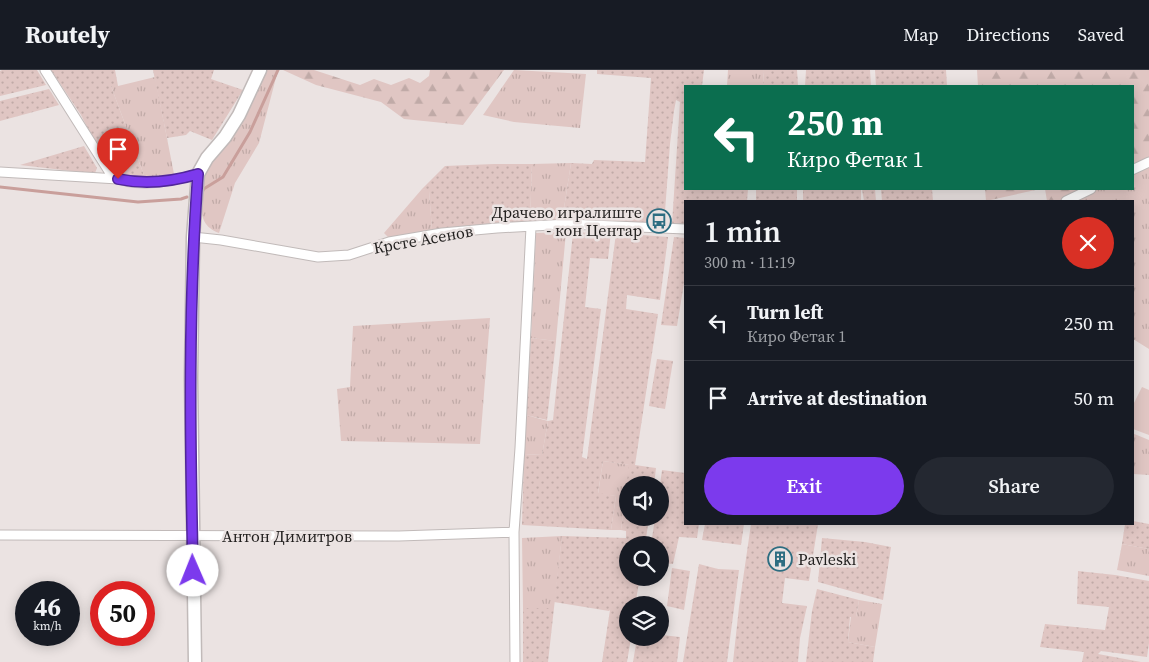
<!DOCTYPE html>
<meta charset="utf-8">
<style>
:root{--surface:#171b24;--page:#242831;--text:#f1f3f6;--muted:#9ea1a6;--line:#363941;--accent:#7c3aed}
body{margin:0;font-family:"Source Serif 4",serif;background:var(--page);color:var(--text);height:100vh;display:flex;flex-direction:column;font-size:19px;white-space:nowrap}
*{box-sizing:border-box;margin:0}
p{font-size:16px;color:var(--muted)}
.icon{flex:none;width:28px;height:28px;fill:none;stroke:currentColor;stroke-width:2;stroke-linecap:round;stroke-linejoin:round}
.map{position:relative;flex:1;overflow:hidden}
.panel{position:absolute;left:684px;top:130px;width:450px;height:325px;display:flex;flex-direction:column;background:var(--surface);border-radius:0px;box-shadow:0 2px 12px #0003}
.panel>*{flex:none}
.guide{position:absolute;left:684px;top:15px;width:450px;height:105px;border-radius:0px;box-shadow:0 2px 12px #0003;background:#0b6e4f;color:#fff;overflow:hidden}
.buttons{position:absolute;left:619px;top:406px;display:grid;gap:10px}
.buttons a{display:grid;place-items:center;width:50px;height:50px;border-radius:50%;background:var(--surface);box-shadow:0 2px 12px #0003;font-size:25px}
.speed{position:absolute;left:15px;top:511px;display:flex;gap:10px;font-size:25px;font-weight:700;text-align:center}
.speed>*{display:grid;place-content:center;width:65px;height:65px;border-radius:50%;background:var(--surface);box-shadow:0 2px 12px #0003;line-height:1}
.speed small{font-size:12px;font-weight:400}
.speed .limit{border:8px solid #d22;background:#fff;color:#111}
.pin{position:absolute;display:grid;place-items:center;width:42px;height:42px;color:#fff;margin:-51px -21px;border-radius:50% 50% 50% 0;rotate:-45deg;box-shadow:0 0 5px #0007}
.pin .icon{rotate:45deg}
.me{position:absolute;width:55px;margin:-28px;rotate:359deg;stroke-linejoin:round;filter:drop-shadow(0 0 4px #0008)}
.turn{display:flex;align-items:center;gap:18px;height:105px;padding:0 20px;font-size:22px}
.turn .icon{width:65px;height:65px;stroke-width:2.5}
.turn b{display:block;font-size:35px;line-height:42px}
.round{display:grid;place-items:center;flex:none;width:52px;height:52px;border-radius:26px;background:var(--page)}
.overview{display:flex;align-items:center;justify-content:space-between;height:85px;padding:0 20px}
h1{font-size:30px;font-weight:600;line-height:38px}
.action{display:flex;gap:10px;margin-top:auto;padding:10px 20px}
.action a{flex:1;height:58px;border-radius:30px;background:var(--accent);color:#fff;font-size:20px;font-weight:600;line-height:58px;text-align:center}
.action a+a{background:var(--page);color:var(--text)}
ul{padding:0;list-style:none}
li{display:flex;align-items:center;gap:15px;height:75px;padding:0 20px;border-top:1px solid var(--line)}
li div{flex:1}
li b{display:block;font-size:19px}
li em{font-style:normal}
header{display:flex;align-items:center;gap:30px;box-sizing:border-box;height:70px;padding:0 25px;background:var(--surface);border-bottom:1px solid var(--line)}
header strong{font-size:24px}
nav{display:flex;gap:28px;margin-inline-start:auto;font-size:18px}
.map>svg:first-child{display:block}
.grass{fill:url(#grass-tufts)}
.forest{fill:url(#forest-firs)}
.garden{fill:url(#garden-dots)}
.pitch{fill:#e0c6c3}
.lines{fill:none;stroke-linecap:round;stroke-linejoin:round}
.stream{stroke:#c99f9b;stroke-width:3}
.street-casing{stroke:#c1bab9;stroke-width:11}
.secondary-casing{stroke:#c1bab9;stroke-width:15}
.street{stroke:#fff;stroke-width:9}
.secondary{stroke:#fff;stroke-width:12}
.route-casing{stroke:#51269a;stroke-width:12}
.route{stroke:#7c3aed;stroke-width:9}
.labels{text-anchor:middle;stroke-width:5;stroke-linejoin:round;paint-order:stroke}
.poi-label{font-size:16px;fill:#211f1e;stroke:#ebe3e2;text-anchor:end}
.street-label{font-size:16px;fill:#211f1e;stroke:#ebe3e2}
</style>
<header>
<strong>Routely</strong>
<nav><a>Map</a><a>Directions</a><a>Saved</a></nav>
</header>
<div class="map">
<svg width="1149" height="592" viewBox="0 0 1149 592">
<defs>
<pattern id="grass-tufts" width="24" height="20" patternUnits="userSpaceOnUse" patternTransform="scale(1.25)"><rect width="24" height="20" fill="#e0c6c3"/><path d="M3 7l-1-3M5 7V3M7 7l1-3M15 17l-1-3M17 17v-4M19 17l1-3" fill="none" stroke="#c0aaa7"/></pattern>
<pattern id="forest-firs" width="22" height="20" patternUnits="userSpaceOnUse" patternTransform="scale(1.25)"><rect width="22" height="20" fill="#e0c6c3"/><path d="M5 1l3.5 6h-7zM16 11l3.5 6h-7z" fill="#c0aaa7"/></pattern>
<pattern id="garden-dots" width="8" height="8" patternUnits="userSpaceOnUse" patternTransform="scale(1.25)"><rect width="8" height="8" fill="#e0c6c3"/><path d="M2 2h.1M6 6h.1" fill="none" stroke="#c0aaa7" stroke-width="1.8" stroke-linecap="round"/></pattern>
</defs>
<rect width="100%" height="100%" fill="#ebe3e2"/>
<!-- grass -->
<path class="grass" d="M265,0H278L259,73L235,113L219,163C199,156 201,140 202,122C203,116 202,108 205,103C211,87 225,76 235,62C248,44 257,22 265,0Z
M514,0L586,4L580,58L514,52L483,45Z
M728,0H764L763,16H727Z
M155,7L174,104L149,109L145,108L111,16H118Z
M1149,92V279L1133,269L1132,131H1066L1091,119H1132L1133,100Z
M571,93L562,151L530,152L532,94Z
M422,119L429,120L432,160L389,168L384,163Z
M566,162L556,271L531,268L536,163Z
M490,248L480,374L341,371L337,319L350,317L353,256Z
M526,345L548,351L542,385L524,384Z
M1132,363L1149,370V405L1133,404Z
M603,391L630,395L621,460H611L616,426L598,424Z
M562,466L554,538H523L522,468Z
M1122,474L1149,479V506L1117,500Z
M859,530L882,534L875,577L848,572L851,546L856,547Z"/>
<!-- forest -->
<path class="forest" d="M283,0H314L360,15L374,9L391,15L409,8L420,13L429,6L430,0H504L463,55L404,49L381,32L316,15Z
M977,0H1149V89L1133,96L1132,16H978Z
M985,119H1040L986,131Z
M1045,119H1086L1062,131H1047Z"/>
<!-- garden -->
<path class="garden" d="M2,0H37L46,15L0,26V1Z
M51,0H115L118,16H111L145,108L119,105L113,101L95,73L81,45Z
M153,0H214L211,9L243,20L212,70L190,61L186,65L167,68Z
M597,0H704L702,16H685V119H748L747,131H685V155L672,154L680,32L676,30L674,41L670,74L664,155L562,151L571,93L592,94L594,90L645,92L651,8L597,4Z
M764,0H797L798,16H763Z
M806,0H870L871,16H805Z
M875,0H946L947,16H876Z
M49,19L59,35L0,51V31Z
M84,76L97,98L95,103H88L20,95Z
M494,94H532L530,152L495,153V155L432,160L429,121L422,119L445,96Z
M756,119H797V131H756Z
M803,119H875L876,131H864L862,119L861,120V131H803Z
M881,119H932L933,131H882Z
M611,162L608,189L590,188L585,237L601,239L582,387L587,389L616,163L668,167L660,230L627,225L626,239L658,244L635,395L656,398L654,415H628V448H649L645,475H628V508H640L635,535H628V568H631L627,592H602L610,540L609,541L554,532L562,466L626,468V461L621,460L629,395L603,391L598,423L616,426L611,460L522,455L524,384L542,385L548,351L553,350L573,163Z
M674,167L685,168V207L677,256L661,255Z
M531,268L556,271L547,350L526,345Z
M657,289L673,291L665,339L649,336Z
M662,400L685,403V454H699L697,468L679,467L673,494L660,493V475H651L655,448H660V415Z
M1133,451L1149,454V479L1122,474L1125,454H1132Z
M705,454H744L741,475L702,470Z
M751,454H818L809,511L785,508L782,533L807,536L800,568L798,592H733L739,537Z
M822,468L865,472L891,477L883,530L818,512Z
M699,494L718,499L739,500L727,592H683Z
M672,498L690,501L684,540L667,536Z
M1078,501L1115,505L1149,511V573L1147,587L1101,581L1098,584L1141,592H1082L1084,582L1040,577L1045,554L1105,560L1109,537L1077,534Z
M817,519L859,530L856,547H850L848,572L875,577L873,592H806L812,541Z
M523,538H554L548,592H523Z
M660,548L665,549L662,565L680,567L677,592H633L637,568H660Z"/>
<!-- pitch -->
<path class="pitch" d="M1142,317L1149,320V365L1133,359V335Z"/>
<g class="lines">
<!-- stream -->
<path class="stream" d="M0,117L138,132L181,129L187,127
M202,120L223,107L250,62L278,0"/>
<!-- street casing -->
<g class="street-casing">
<path id="street" d="M45,0L112,106C137,119 173,111 198,104
M1132,100L1149,92
M0,102L118,109
M1066,131L1091,119
M193,167L221,170L318,187L349,185L389,172L442,163L497,158L568,154L685,159
M0,465L399,466L514,462
M515,592L514,462L520,378L531,157"/>
</g>
<!-- secondary casing -->
<g class="secondary-casing">
<path id="secondary" d="M195,592L191,308L193,167L198,104L207,88L225,67L239,45L260,0"/>
</g>
<!-- street -->
<use href="#street" class="street"/>
<!-- secondary -->
<use href="#secondary" class="secondary"/>
</g>
<g class="lines">
<!-- route casing -->
<g class="route-casing">
<path id="route" d="M118,109C146,115 171,112 198,104C188,236 190,369 193,501"/>
</g>
<!-- route -->
<use href="#route" class="route"/>
</g>
<!-- icons -->
<defs>
<g id="bus-ring" transform="scale(1.25)"><circle r="9.5" fill="#ebe3e2" stroke="#2d6d81" stroke-width="1.5"/><path d="M-5-6H5V4H4V6H2V4H-2V6H-4V4H-5ZM-3.5-4V0h7V-4ZM-3.5 1.2v1.5H-2V1.2ZM2 1.2v1.5H3.5V1.2Z" fill="#2d6d81"/></g>
<g id="building-ring" transform="scale(1.25)"><circle r="9.5" fill="#ebe3e2" stroke="#2d6d81" stroke-width="1.5"/><path d="M-4-6H4V6H1V3H-1V6H-4ZM-2.5-4.3h1.7v1.8h-1.7ZM.8-4.3h1.7v1.8H.8ZM-2.5-1h1.7V.8h-1.7ZM.8-1h1.7V.8H.8Z" fill="#2d6d81"/></g>
</defs>
<g fill-rule="evenodd">
<use href="#bus-ring" x="659" y="151"/>
<use href="#building-ring" x="780" y="489"/>
</g>
<g class="labels">
<!-- poi labels -->
<g class="poi-label">
<text x="642" y="148">Драчево игралиште<tspan x="642" dy="18">- кон Центар</tspan></text>
<text x="798" y="495" text-anchor="start">Pavleski</text>
</g>
<!-- street labels -->
<g class="street-label">
<text transform="translate(423 169) rotate(-10)" y="6">Крсте Асенов</text>
<text x="287" y="472">Антон Димитров</text>
</g>
</g>
</svg>
<div class="buttons">
<a><svg class="icon" aria-label="sound" viewBox="0 0 24 24"><path d="M4 9h4l5-4v14l-5-4H4zM17 9q2 3 0 6"/></svg></a>
<a><svg class="icon" aria-label="search" viewBox="0 0 24 24"><circle cx="10" cy="10" r="6"/><path d="M15 15l6 6"/></svg></a>
<a><svg class="icon" aria-label="layers" viewBox="0 0 24 24"><path d="M12 4l9 5-9 5-9-5zM3 14l9 5 9-5"/></svg></a>
</div>
<div class="speed"><div>46<small>km/h</small></div><div class="limit">50</div></div>
<div class="pin" style="left:118px;top:109px;background:#d93025"><svg class="icon" aria-label="arrive" viewBox="0 0 24 24"><path d="M6 21V4h12l-3 4 3 4H6"/></svg></div>
<svg class="me" style="left:193px;top:501px" viewBox="-20 -20 40 40"><circle r="19" fill="#fff"/><path d="M0-13L10 11 0 6-10 11z" fill="#7c3aed"/></svg>
<div class="guide">
<div class="turn"><svg class="icon" aria-label="left" viewBox="0 0 24 24"><path d="M17 20v-9H6M10 6l-5 5 5 5"/></svg><div><b>250 m</b>Киро Фетак 1</div></div>
</div>
<section class="panel">
<div class="overview"><div><h1>1 min</h1><p>300 m · 11:19</p></div><a class="round" style="background:#d93025;color:#fff"><svg class="icon" aria-label="close" viewBox="0 0 24 24"><path d="M6 6l12 12M18 6L6 18"/></svg></a></div>
<ul>
<li><svg class="icon" aria-label="left" viewBox="0 0 24 24"><path d="M17 20v-9H6M10 6l-5 5 5 5"/></svg><div><b>Turn left</b><p>Киро Фетак 1</p></div><em>250 m</em></li>
<li><svg class="icon" aria-label="arrive" viewBox="0 0 24 24"><path d="M6 21V4h12l-3 4 3 4H6"/></svg><div><b>Arrive at destination</b></div><em>50 m</em></li>
</ul>
<div class="action"><a>Exit</a><a>Share</a></div>
</section>
</div>
